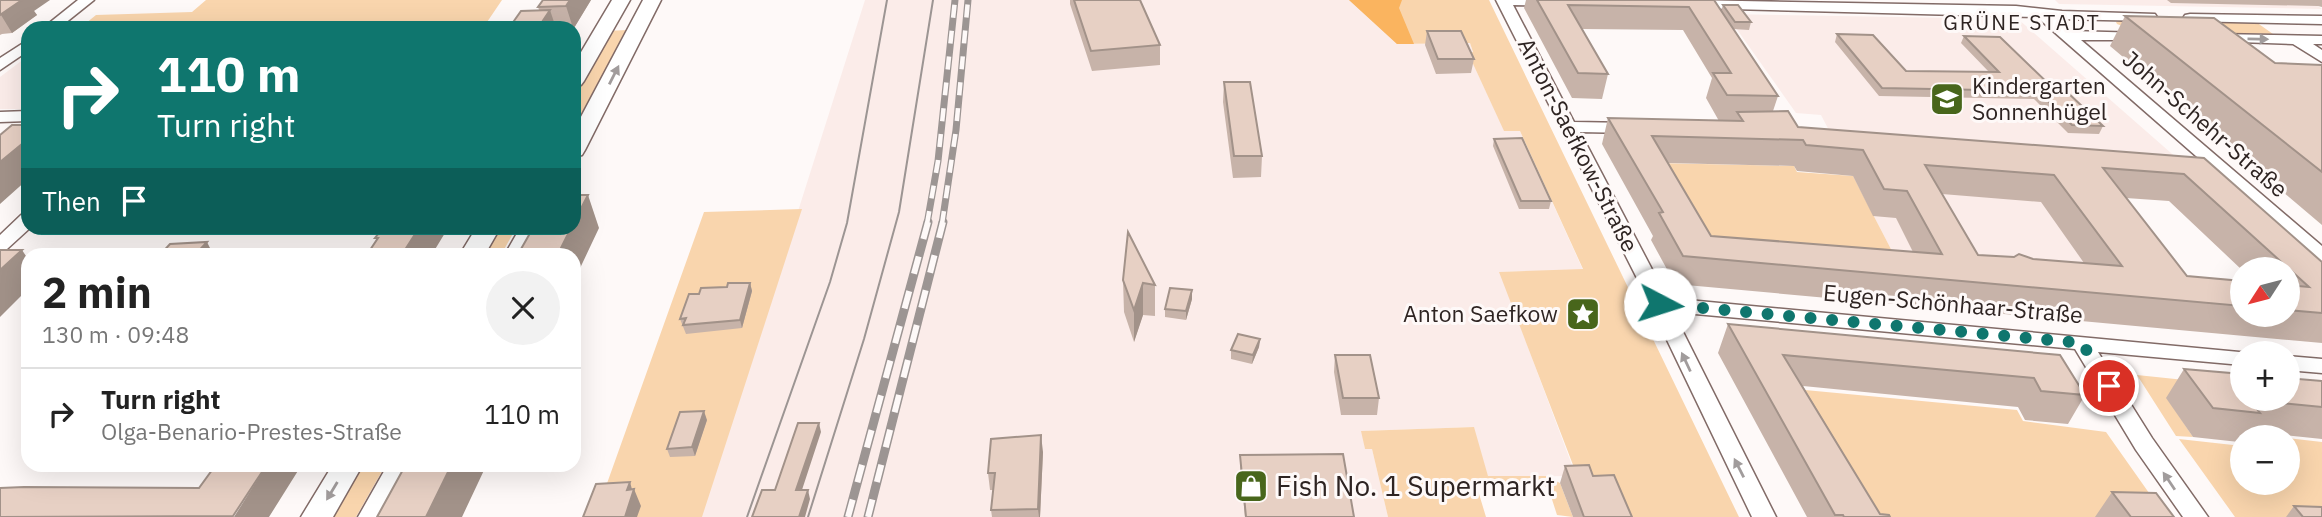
<!DOCTYPE html>
<meta charset="utf-8">
<style>
:root{--surface:#fff;--page:#f2f2f2;--text:#222;--muted:#767676;--line:#e0e0e0}
body{margin:0;font-family:"IBM Plex Sans",sans-serif;background:var(--page);color:var(--text);height:100vh;display:flex;flex-direction:column;font-size:26px;white-space:nowrap}
*{box-sizing:border-box;margin:0}
p{font-size:23px;color:var(--muted)}
.icon{flex:none;width:38px;height:38px;fill:none;stroke:currentColor;stroke-width:2;stroke-linecap:round;stroke-linejoin:round}
.map{position:relative;flex:1;overflow:hidden}
.drawer{position:absolute;left:21px;top:248px;width:560px;height:224px;display:flex;flex-direction:column;background:var(--surface);border-radius:21px;box-shadow:0 7px 28px #0002}
.drawer>*{flex:none}
.banner{position:absolute;left:21px;top:21px;width:560px;height:214px;border-radius:21px;box-shadow:0 7px 28px #0002;background:#0f766e;color:#fff;overflow:hidden}
.needle{width:46px;rotate:234deg}
.buttons{position:absolute;left:2230px;top:257px;display:grid;gap:14px}
.buttons a{display:grid;place-items:center;width:70px;height:70px;border-radius:50%;background:var(--surface);box-shadow:0 7px 28px #0002;font-size:35px}
.pin{position:absolute;display:grid;place-items:center;width:60px;height:60px;color:#fff;margin:-30px;border:4px solid #fff;border-radius:50%;box-shadow:0 2px 7px #0007}
.me{position:absolute;width:77px;margin:-38px;rotate:95deg;stroke-linejoin:round;filter:drop-shadow(0 0 5px #0008)}
.turn{display:flex;align-items:center;gap:24px;height:147px;padding:0 21px;font-size:32px}
.turn .icon{width:91px;height:91px;stroke-width:2.5}
.turn b{display:block;font-size:49px;line-height:60px}
.then{display:flex;align-items:center;height:66px;padding:0 21px;background:#0003;gap:14px;font-size:26px}
.round{display:grid;place-items:center;flex:none;width:74px;height:74px;border-radius:37px;background:var(--page)}
.headline{display:flex;align-items:center;justify-content:space-between;height:119px;padding:0 21px}
h1{font-size:42px;font-weight:800;line-height:52px}
ul{padding:0;list-style:none}
li{display:flex;align-items:center;gap:21px;height:91px;padding:0 21px;border-top:2px solid var(--line)}
li div{flex:1}
li b{display:block;font-size:26px}
li em{font-style:normal}
.map>svg:first-child{display:block}
.built{fill:#fbece9}
.green{fill:#f9d5ad}
.forest{fill:#fab45f}
.lines{fill:none;stroke-linecap:round;stroke-linejoin:round}
.minor-casing{stroke:#826b67;stroke-width:3}
.tertiary-casing{stroke:#826b67;stroke-width:3}
.minor{fill:#fff;fill-rule:evenodd}
.tertiary{fill:#fff;fill-rule:evenodd}
.tram{stroke:#9c9593;stroke-width:2}
.rail-far1-casing{stroke:#9c9593;stroke-width:7}
.rail-casing{stroke:#9c9593;stroke-width:9}
.rail-far1{stroke:#fef9f8;stroke-width:4.5;stroke-dasharray:13;stroke-linecap:butt}
.rail{stroke:#fef9f8;stroke-width:6;stroke-dasharray:18;stroke-linecap:butt}
.wall{fill:#c7b3a9;fill-rule:evenodd}
.shaded-wall{fill:#a29289}
.building{fill:#e7d0c4;stroke:#a29289;stroke-width:2;fill-rule:evenodd}
.oneway{fill:#a19c9c}
.route{stroke:#0f766e;stroke-width:12;stroke-dasharray:0 21.6}
.labels{text-anchor:middle;stroke-width:6;stroke-linejoin:round;paint-order:stroke}
.far-quarter-label{font-size:21px;letter-spacing:2px;fill:#2e2422;stroke:#fef9f8}
.poi-label{font-size:23px;fill:#2e2422;stroke:#fef9f8;text-anchor:start}
.street-label{font-size:23px;fill:#2e2422;stroke:#fef9f8}
.near-poi-label{font-size:28px;fill:#2e2422;stroke:#fef9f8;text-anchor:start}
</style>
<div class="map">
<svg width="2322" height="517" viewBox="0 0 2322 517">
<rect width="100%" height="100%" fill="#fef9f8"/>
<!-- built -->
<path class="built" d="M865,0H1349L1397,44L1470,42L1473,53H1468L1504,130L1520,131L1583,270L1500,272L1576,476L1488,477L1473,427L1362,431L1365,449H1372L1388,517H701Z
M2055,0H2309L2322,9L2059,4Z
M1726,14L2018,19L2195,174L2066,163L2150,276L1893,253L1821,115L1796,113Z
M28,56V109H0V77Z"/>
<!-- green -->
<path class="green" d="M206,0H502L483,28H80L96,15L192,12Z
M1349,0H1489L1739,517H1593L1499,272L1583,269L1520,131H1504L1468,53L1473,52L1470,43L1397,44Z
M2124,20L2256,22L2273,34L2135,31L2117,24L2116,22Z
M627,30L574,127V88L607,31Z
M1656,163L1794,166L1797,172L1853,176L1893,253L1698,263Z
M802,209L702,517H595L704,212Z
M495,228H516L501,255L479,256Z
M2137,375L2242,386V399H2287L2322,412L2167,398L2193,437L2176,436Z
M1805,390L2017,410L2023,421L2106,432L2166,517H1865L1796,397Z
M1474,427L1488,476H1546L1560,483L1573,517L1557,515L1549,490L1542,483L1476,484L1486,517H1388L1372,449H1365L1361,431Z
M2287,438L2322,442V517H2235L2179,439L2242,446V483H2287Z
M358,466H385L356,517H328Z"/>
<!-- forest -->
<path class="forest" d="M1349,0H1402L1399,8L1414,44H1397Z"/>
<g class="lines">
<!-- minor casing -->
<g class="minor-casing">
<path id="minor" d="M78,0H94L59,28H43Z
M1496,0H1558L1557,5L1552,6L1513,5L1574,122L1630,123L1638,128L1630,133L1580,132L1667,298L2250,353L2242,354V365L2098,352L2152,438L2208,517H2183L2136,450L2075,349L1673,312L1776,517H1752L1643,290Z
M1689,0L2016,6L2062,11L2155,14L2157,17L2155,20L2150,21L2057,19L2070,31L2144,33L2146,36L2144,39L2139,40H2081L2322,246V262L2315,260L2037,17L1690,8L1683,4Z
M2190,14L2322,16V24L2185,21L2183,18L2185,15Z
M2215,34L2322,36V44H2313L2322,50V62L2293,44L2210,41L2208,38Z
M28,40V51L0,70V58Z
M28,111V121L0,122V112Z
M28,213L30,228L7,249L0,251V235L21,215Z
M2287,356L2322,359V373L2287,370Z"/>
</g>
<!-- tertiary casing -->
<g class="tertiary-casing">
<path id="tertiary" d="M612,0H630L584,81L581,85L574,87V64Z
M643,0H661L585,150L582,155L574,157V130Z
M476,228H500L484,256H459Z
M520,228H544L528,256H504Z
M332,466H362L333,517H301Z
M387,466H417L390,517H358Z"/>
</g>
<!-- minor -->
<use href="#minor" class="minor"/>
<!-- tertiary -->
<use href="#tertiary" class="tertiary"/>
<!-- tram -->
<path class="tram" d="M747,517L830,282L847,223L887,0
M808,517L864,339L899,212L933,0"/>
<!-- rail-far1 casing -->
<g class="rail-far1-casing">
<path id="rail-far1" d="M927,224L938,161L955,0
M942,224L956,130L968,0"/>
</g>
<!-- rail casing -->
<g class="rail-casing">
<path id="rail" d="M848,517L928,222
M868,517L943,222"/>
</g>
<!-- rail-far1 -->
<use href="#rail-far1" class="rail-far1"/>
<!-- rail -->
<use href="#rail" class="rail"/>
</g>
<!-- wall -->
<path class="wall" d="M0,0L34,11L37,15L12,33L2,34L0,35Z
M591,0L574,28H509L539,10L538,7Z
M1070,0H1140L1160,45V65L1092,71L1070,4Z
M1526,0H1714L1721,11L1723,5L1751,22L1749,30L1733,29L1778,96L1773,111L1798,127L2204,158L2322,262V343L1675,284L1651,240L1653,236L1602,144L1608,118L1719,121L1706,98L1712,78L1683,30L1582,29L1608,74L1602,99L1572,98L1524,8ZM1668,163L1794,166L1797,171L1853,176L1873,216L1896,218L1913,252L1711,236ZM1942,194L2041,202L2084,263L1978,255ZM2126,198L2169,201L2242,270H2287V315H2242V281L2187,276Z
M2167,0H2322V7L2318,6L2171,3Z
M2125,16L2275,63L2322,65V225L2110,46Z
M1427,31L1474,59L1471,73L1436,74L1425,45Z
M1837,34L1906,71L1989,72L1961,43L1964,36L2056,91L2103,126L2099,134L2068,133L2034,99L1879,96L1835,42Z
M1224,82L1262,156L1261,177L1233,178L1223,102Z
M1494,139L1551,201L1549,209H1519L1493,146Z
M1123,280L1155,285V316L1143,315L1134,342L1124,312Z
M750,283L752,291L742,328L686,334L680,319L699,294Z
M1192,290V299L1186,320L1165,317V309Z
M1728,324L2060,355L2085,395L2068,424L2025,420L2018,407L1803,386L1880,514L1890,517H1807L1718,353Z
M1260,339L1259,347L1252,364L1231,359V350Z
M1335,355L1379,398L1377,415H1341L1334,372Z
M2184,369L2322,381V439L2247,431L2239,442L2193,437L2166,398Z
M707,420L695,456L670,457L667,449Z
M1043,452L1040,517H992L991,510L993,490H990L988,473Z
M1240,455L1354,517H1245L1240,464Z
M1565,466L1593,476L1632,517H1573L1560,483Z
M2112,492L2174,517H2095Z
M2294,506L2322,517H2286Z"/>
<!-- shaded-wall -->
<path class="shaded-wall" d="M20,0H50L34,11L37,15L12,33L1,15Z
M570,0H591L574,28H573L566,6Z
M550,10L556,28H538Z
M28,139V179L0,204V162Z
M588,195L599,228L574,281V256H557L571,228H574V222Z
M419,228H448L431,256H401Z
M207,242L214,256H194Z
M22,250L28,259V289L0,317V270Z
M750,283L752,291L742,328L740,320Z
M1143,283V315L1134,342V310Z
M1192,290V299L1186,320V311Z
M1260,339L1259,347L1252,364L1253,355Z
M704,411L707,420L695,456L692,447Z
M819,423L821,432L799,499L796,490Z
M1041,435L1043,452L1040,517H1039L1038,509Z
M266,466H301L269,517H234Z
M451,466H486L462,517H426Z
M630,482L633,493L634,489L641,506L637,517H625L627,490Z
M808,490L810,499L805,517H799Z"/>
<!-- building -->
<path class="building" d="M0,0H22L0,15Z
M543,0H570L566,6L538,7Z
M1074,0H1140L1160,45L1091,51Z
M1537,0H1714L1778,96L1727,95L1713,73H1731L1689,7L1568,5L1608,74L1578,73Z
M1723,5H1738L1751,22H1735Z
M550,10L538,28H509L521,11Z
M2125,16L2214,18L2275,63L2322,65V172Z
M1427,31H1461L1474,59H1438Z
M1837,34L1873,35L1906,71L1999,72L1964,36L2000,37L2056,91H2066L2103,126L2072,125L2038,91L1882,88Z
M1224,82H1250L1262,156H1234Z
M1788,111L1798,127L2204,158L2322,262V313L2287,310V285L2309,287L2184,174L2103,168L2187,276L2242,281V306L1683,256L1659,213L1663,212L1608,118L1743,121L1737,112ZM1652,136L1803,140L1806,145L1863,150L1884,189L1907,191L1942,254L1711,236ZM1925,165L2054,175L2122,266L2033,259L2019,254L2014,257L1978,255Z
M12,125H28V139L0,162V135Z
M1522,138L1551,201H1521L1494,139Z
M574,195H588L574,222Z
M383,228H419L401,256H366L378,238H375Z
M533,228H571L557,256H517Z
M1128,232L1155,285L1143,283L1134,310L1123,280Z
M207,242L194,256H159L170,244Z
M0,250H22L0,270Z
M728,283H750L740,320L683,325L686,318L680,319L689,294H699L701,288L727,287Z
M1170,288L1192,290L1186,311L1165,309Z
M1728,324L2060,355L2085,395L2041,391L2034,378L1783,355L1880,514L1889,515L1890,517H1844L1843,515H1835Z
M1238,334L1260,339L1253,355L1231,350Z
M1335,355H1370L1379,398H1343Z
M2184,369L2242,374V399H2287V378L2322,381V407L2250,400L2260,413L2213,408Z
M704,411L692,447L667,449L680,412Z
M798,423H819L796,490H808L799,517H752L762,490H775Z
M1041,435L1038,509L991,510L995,473H988L991,439Z
M1343,454L1354,517H1246L1240,455Z
M1589,465L1593,476L1614,475L1632,517H1584L1565,466Z
M215,466H266L233,516L0,517V488L24,487L199,488Z
M405,466H451L426,517H377Z
M630,482L627,490L634,489L625,517H583L596,484Z
M2112,492L2156,493L2174,517H2131Z
M2294,506L2322,507V517H2303Z"/>
<!-- one-way arrows -->
<defs><path id="oneway-solid" d="M-6-.8H1V-3.2L6.5 0L1 3.2V.8H-6Z" transform="scale(1.75)"/></defs>
<g class="oneway">
<use href="#oneway-solid" transform="translate(2258 39) rotate(1)"/>
<use href="#oneway-solid" transform="translate(614 75) rotate(-63)"/>
<use href="#oneway-solid" transform="translate(1686 362) rotate(-115)"/>
<use href="#oneway-solid" transform="translate(1739 468) rotate(-117)"/>
<use href="#oneway-solid" transform="translate(2169 481) rotate(-124)"/>
<use href="#oneway-solid" transform="translate(332 491) rotate(121)"/>
</g>
<g class="lines">
<!-- route -->
<path class="route" d="M1660,304L2082,343L2109,386"/>
</g>
<!-- icons -->
<defs>
<g id="school-square" transform="scale(1.75)"><rect x="-9" y="-9" width="18" height="18" rx="4" fill="#48661b" stroke="#fef9f8"/><path d="M0-5L7-2L0 1L-7-2ZM-4 1L0 2.5L4 1V4Q0 6-4 4Z" fill="#fff"/></g>
<g id="sight-square" transform="scale(1.75)"><rect x="-9" y="-9" width="18" height="18" rx="4" fill="#48661b" stroke="#fef9f8"/><path d="M0-6L1.8-2.2L6-1.7L2.9 1.2L3.7 5.4L0 3.3L-3.7 5.4L-2.9 1.2L-6-1.7L-1.8-2.2Z" fill="#fff"/></g>
<g id="shop-square" transform="scale(1.75)"><rect x="-9" y="-9" width="18" height="18" rx="4" fill="#48661b" stroke="#fef9f8"/><path d="M-5-2.5h2.3a2.7 3.5 0 0 1 5.4 0H5L5.5 6h-11ZM-1.5-2.5h3a1.5 2.3 0 0 0-3 0Z" fill="#fff"/></g>
</defs>
<g fill-rule="evenodd">
<use href="#school-square" x="1947" y="99"/>
<use href="#sight-square" x="1583" y="314"/>
<use href="#shop-square" x="1251" y="486"/>
</g>
<g class="labels">
<!-- far-quarter labels -->
<g class="far-quarter-label">
<text x="2022" y="30">GRÜNE STADT</text>
</g>
<!-- poi labels -->
<g class="poi-label">
<text x="1972" y="94">Kindergarten<tspan x="1972" dy="26">Sonnenhügel</tspan></text>
<text x="1558" y="322" text-anchor="end">Anton Saefkow</text>
</g>
<!-- street labels -->
<g class="street-label">
<text transform="translate(2205 124) rotate(41)" y="8">John-Schehr-Straße</text>
<text transform="translate(1578 145) rotate(63)" y="8">Anton-Saefkow-Straße</text>
<text transform="translate(1953 304) rotate(5)" y="8">Eugen-Schönhaar-Straße</text>
</g>
<!-- near-poi labels -->
<g class="near-poi-label">
<text x="1276" y="496">Fish No. 1 Supermarkt</text>
</g>
</g>
</svg>
<div class="buttons">
<a><svg class="needle" viewBox="-14 -14 28 28"><path d="M0-13l5 13h-10z" fill="#e53935"/><path d="M0 13l5-13h-10z" fill="#767676"/></svg></a>
<a>+</a>
<a>−</a>
</div>
<div class="pin" style="left:2109px;top:386px;background:#d93025"><svg class="icon" aria-label="arrive" viewBox="0 0 24 24"><path d="M6 21V4h12l-3 4 3 4H6"/></svg></div>
<svg class="me" style="left:1660px;top:304px" viewBox="-20 -20 40 40"><circle r="19" fill="#fff"/><path d="M0-13L10 11 0 6-10 11z" fill="#0f766e"/></svg>
<div class="banner">
<div class="turn"><svg class="icon" aria-label="right" viewBox="0 0 24 24"><path d="M7 20v-9h11M14 6l5 5-5 5"/></svg><div><b>110 m</b>Turn right</div></div>
<div class="then">Then<svg class="icon" aria-label="arrive" viewBox="0 0 24 24"><path d="M6 21V4h12l-3 4 3 4H6"/></svg></div>
</div>
<section class="drawer">
<div class="headline"><div><h1>2 min</h1><p>130 m · 09:48</p></div><a class="round"><svg class="icon" aria-label="close" viewBox="0 0 24 24"><path d="M6 6l12 12M18 6L6 18"/></svg></a></div>
<ul>
<li><svg class="icon" aria-label="right" viewBox="0 0 24 24"><path d="M7 20v-9h11M14 6l5 5-5 5"/></svg><div><b>Turn right</b><p>Olga-Benario-Prestes-Straße</p></div><em>110 m</em></li>
</ul>
</section>
</div>
